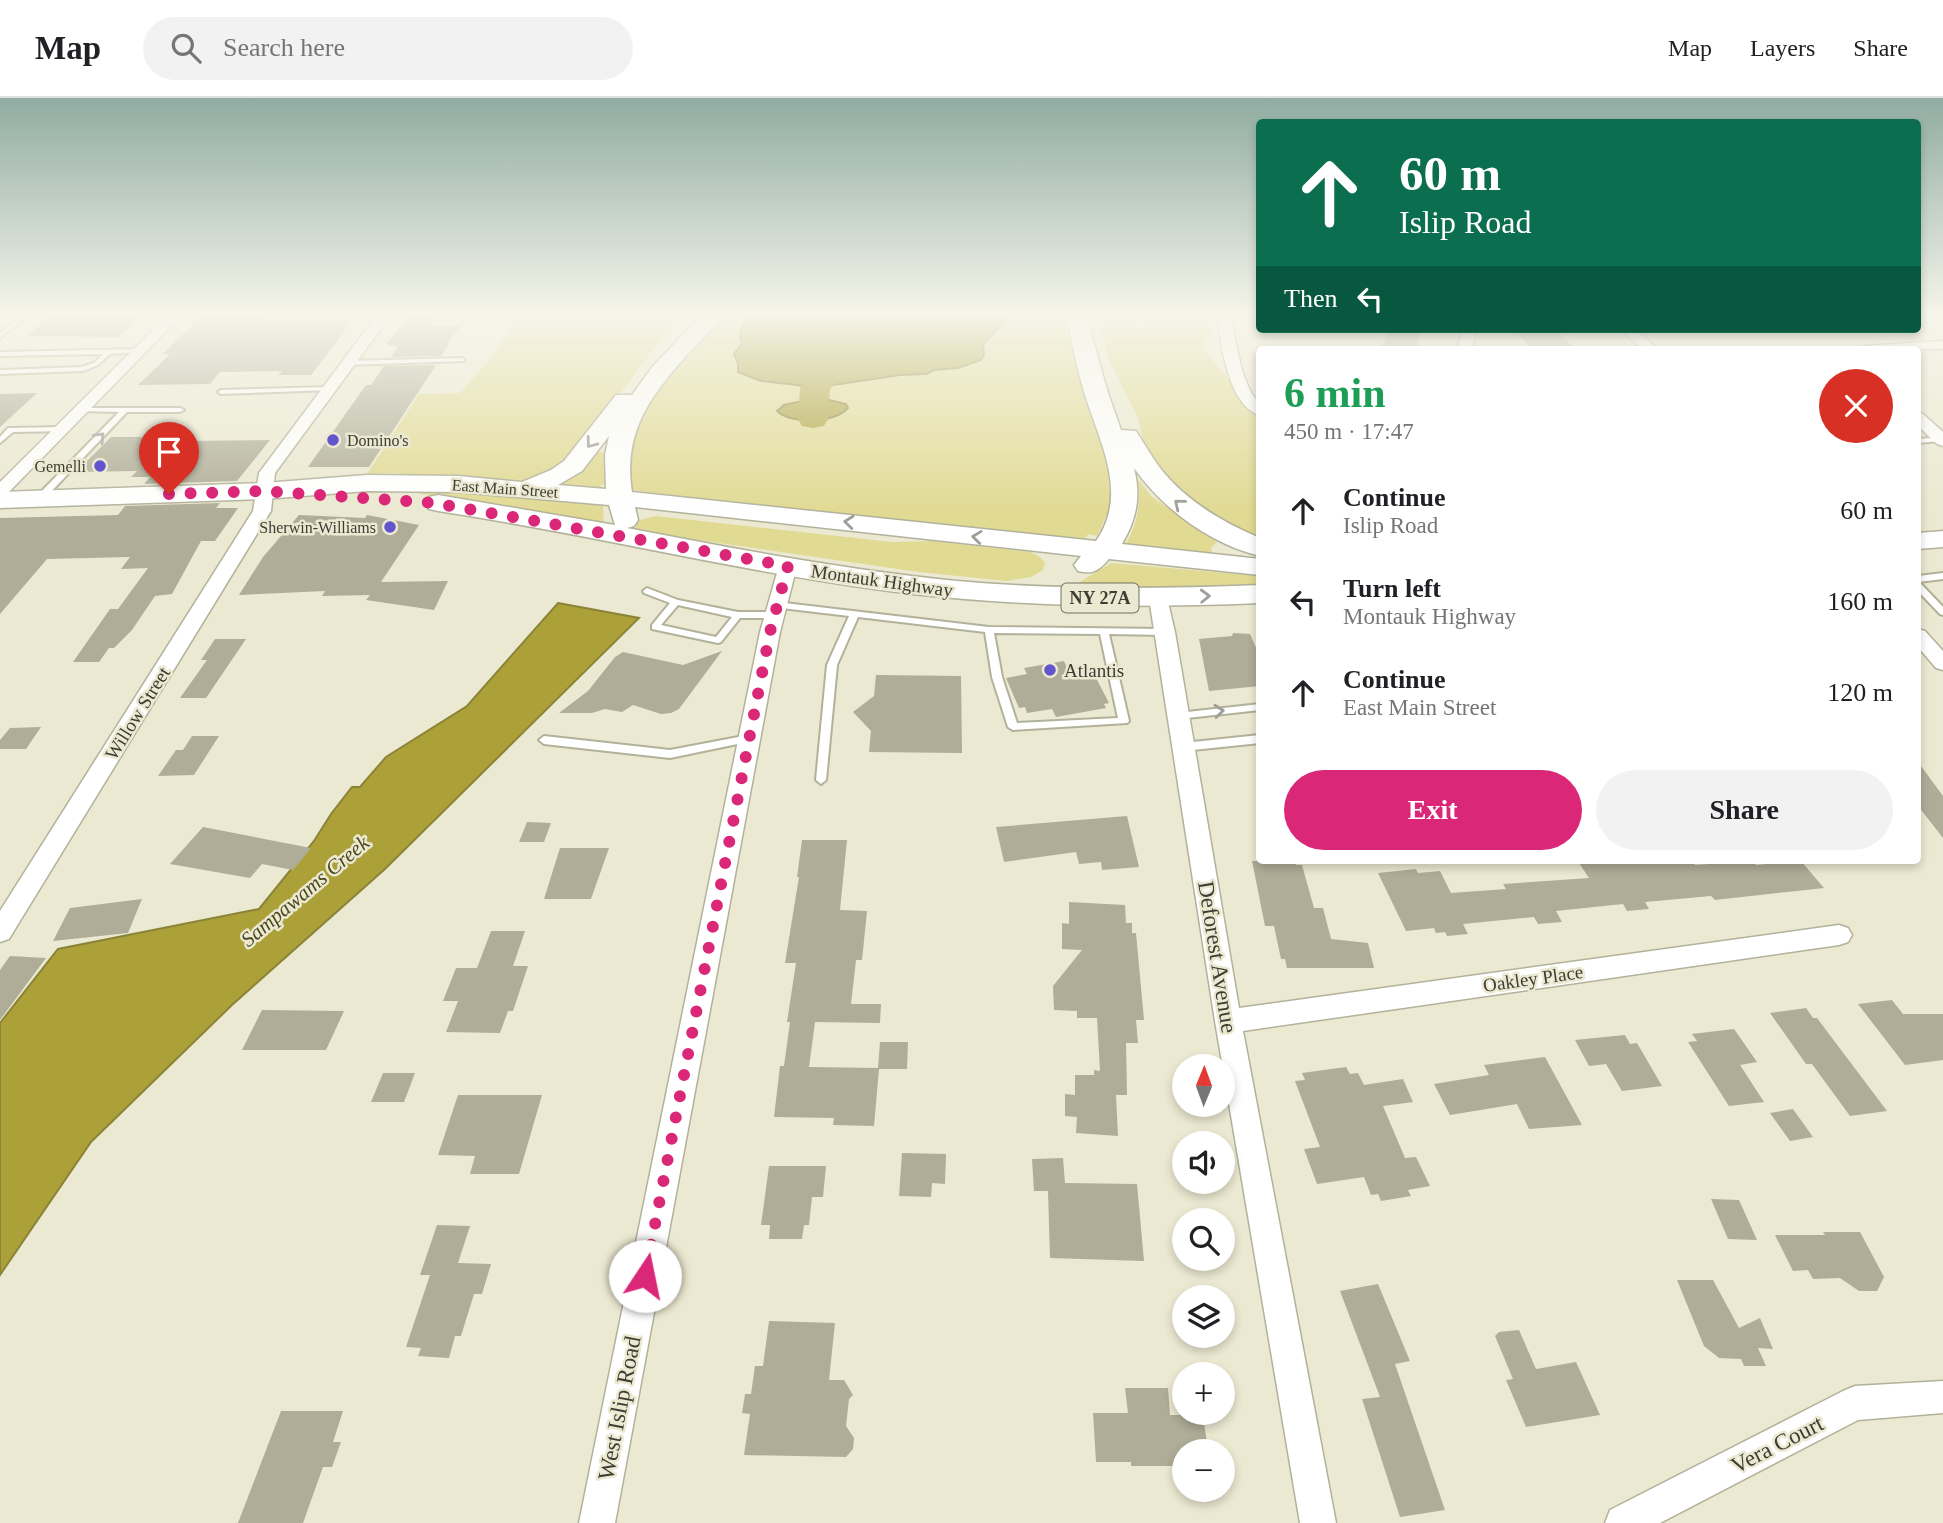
<!DOCTYPE html>
<meta charset="utf-8">
<style>
:root{--surface:#fff;--page:#f2f2f2;--text:#202124;--muted:#757577;--line:#e0e0e0;--accent:#db2777}
body{margin:0;font-family:Georgia,serif;background:var(--page);color:var(--text);height:100vh;display:flex;flex-direction:column;font-size:26px;white-space:nowrap}
*{box-sizing:border-box;margin:0}
p{font-size:23px;color:var(--muted)}
.icon{flex:none;width:38px;height:38px;fill:none;stroke:currentColor;stroke-width:2;stroke-linecap:round;stroke-linejoin:round}
.map{position:relative;flex:1;overflow:hidden}
.panel{position:absolute;left:1256px;top:248px;width:665px;height:518px;display:flex;flex-direction:column;background:var(--surface);border-radius:7px;box-shadow:0 4px 10px #0003}
.panel>*{flex:none}
.top-card{position:absolute;left:1256px;top:21px;width:665px;height:214px;border-radius:7px;box-shadow:0 4px 10px #0003;background:#0b6e4f;color:#fff;overflow:hidden}
.needle{width:46px;rotate:1deg}
.tools{position:absolute;left:1172px;top:956px;display:grid;gap:14px}
.tools a{display:grid;place-items:center;width:63px;height:63px;border-radius:50%;background:var(--surface);box-shadow:0 4px 10px #0003;font-size:35px}
.pin{position:absolute;display:grid;place-items:center;width:60px;height:60px;color:#fff;margin:-72px -30px;border-radius:50% 50% 50% 0;rotate:-45deg;box-shadow:0 0 7px #0007}
.pin .icon{rotate:45deg}
.me{position:absolute;width:77px;margin:-38px;rotate:11deg;stroke-linejoin:round;filter:drop-shadow(0 0 5px #0008)}
.turn{display:flex;align-items:center;gap:24px;height:147px;padding:0 28px;font-size:32px}
.turn .icon{width:91px;height:91px;stroke-width:2.5}
.turn b{display:block;font-size:49px;line-height:60px}
.then{display:flex;align-items:center;height:66px;padding:0 28px;background:#0003;gap:14px;font-size:26px}
.round{display:grid;place-items:center;flex:none;width:74px;height:74px;border-radius:37px;background:var(--page)}
.summary{display:flex;align-items:center;justify-content:space-between;height:119px;padding:0 28px}
h1{font-size:42px;font-weight:800;line-height:52px;color:#1e9e55}
.primary-button{display:flex;gap:14px;margin-top:auto;padding:14px 28px}
.primary-button a{flex:1;height:80px;border-radius:42px;background:var(--accent);color:#fff;font-size:28px;font-weight:800;line-height:80px;text-align:center}
.primary-button a+a{background:var(--page);color:var(--text)}
ul{padding:0;list-style:none}
li{display:flex;align-items:center;gap:21px;height:91px;padding:0 28px}
li div{flex:1}
li b{display:block;font-size:26px}
li em{font-style:normal}
header{display:flex;align-items:center;gap:42px;box-sizing:border-box;height:98px;padding:0 35px;background:var(--surface);border-bottom:2px solid var(--line)}
header strong{font-size:33px}
nav{display:flex;gap:38px;margin-inline-start:auto;font-size:24px}
.search{width:490px;height:63px;background:var(--page);display:flex;align-items:center;gap:18px;box-sizing:border-box;padding:0 24px;border-radius:38px;color:var(--muted);font-size:26px}
.map>svg:first-child{display:block}
.green{fill:#e1da93}
.water{fill:#aca138;stroke:#8b8337;stroke-width:2}
.lines{fill:none;stroke-linecap:round;stroke-linejoin:round}
.river{fill:#aca138;fill-rule:evenodd}
.building{fill:#afad97}
.lane-casing{stroke:#b2b19a;stroke-width:4}
.street-casing{stroke:#b2b19a;stroke-width:3}
.primary-casing{stroke:#b2b19a;stroke-width:3}
.lane{fill:#fff;fill-rule:evenodd}
.street{fill:#fff;fill-rule:evenodd}
.primary{fill:#fff;fill-rule:evenodd}
.oneway{stroke:#9e9e9a}
.route{stroke:#db2777;stroke-width:12;stroke-dasharray:0 21.6}
.poi-dot{fill:#6254cd;stroke:#ebe9d1;stroke-width:2.5}
.labels{text-anchor:middle;stroke-width:5;stroke-linejoin:round;paint-order:stroke}
.far-poi-label{font-size:16px;fill:#3e3d34;stroke:#ebe9d1;text-anchor:end}
.far-street-label{font-size:16px;fill:#3e3d34;stroke:#ebe9d1}
.shield{fill:#ebe9d1;stroke:#727163;stroke-width:2}
.shield-label{font-size:18px;font-weight:bold;fill:#3e3d34}
.street-label{font-size:19px;fill:#3e3d34;stroke:#ebe9d1}
.poi-label{font-size:19px;fill:#3e3d34;stroke:#ebe9d1;text-anchor:start}
.water-label{font-size:21px;font-style:italic;fill:#4c481d;stroke:#ebe9d1}
.near-street-label{font-size:23px;fill:#3e3d34;stroke:#ebe9d1}
</style>
<header>
<strong>Map</strong>
<div class="search"><svg class="icon" aria-label="search" viewBox="0 0 24 24"><circle cx="10" cy="10" r="6"/><path d="M15 15l6 6"/></svg>Search here</div>
<nav><a>Map</a><a>Layers</a><a>Share</a></nav>
</header>
<div class="map">
<svg width="1943" height="1425" viewBox="0 0 1943 1425">
<rect width="100%" height="100%" fill="#ebe9d1"/>
<!-- green -->
<path class="green" d="M484,217H687L654,250L566,368L541,381L525,382L523,386L399,379L400,375L367,376L419,296L460,295L493,257L513,224H479Z
M723,217H1062L1117,384L1112,405L1097,438L1088,436L1085,441L725,404L632,392L633,389L628,388L626,358L645,311L675,269Z
M1097,217H1128L1144,228L1155,217H1217L1203,251L1232,285L1246,312L1260,318V444L1198,413L1146,355L1138,320L1110,264Z
M598,354H604L605,386L600,388L605,392L556,387L574,379Z
M1138,381L1151,398L1217,444L1211,450L1213,457L1125,448C1138,424 1141,407 1138,381Z
M410,394L539,398L597,404L603,408L604,427Z
M655,418L892,444L932,443L1030,454L1040,459L1045,465L1043,472L1031,479L1007,483L919,474L643,434L635,429L636,423Z
M1111,465L1260,478V490L1074,494L1073,488Z"/>
<!-- water -->
<path class="water" d="M752,217H1003L1007,222L983,246L984,257L981,262L958,270L934,272L927,276L900,277L807,291L805,288L761,283L738,274V265L734,256L742,246C738,234 742,226 752,217Z
M807,294H822L825,301L846,306L848,310C836,325 791,327 777,313L784,307L802,303Z
M558,505L639,520L385,771L232,907L91,1044L0,1177V925L58,851L259,811L314,743L331,716L352,689H360L386,659L467,608Z"/>
<g class="lines">
<!-- river -->
<path class="river" d="M864,217H892L830,291L828,321L824,328L813,330L802,328L798,321L800,290Z"/>
</g>
<!-- building -->
<path class="building" d="M202,217L272,218L269,222H351L343,232H346L311,277H278L282,273L220,274L210,286L138,287L170,256H163Z
M411,217H436L428,227L461,228L447,245H450L441,258L391,259L398,249L386,246Z
M142,218L118,239L28,238L48,219Z
M1389,231H1422L1416,252H1380Z
M1513,231H1555L1576,252H1533Z
M436,267L369,369H308L366,287H371L384,268Z
M37,295L0,329V296Z
M145,336H179L177,339H187L183,343L270,342L237,383L144,386L150,379H131L137,373L76,374L111,339H142Z
M220,405L216,410H238L215,443H201L172,496L155,498L132,532L114,550H109L99,564H73L110,511H118L148,470L121,471L130,459L47,461L0,516V420L118,417L125,408Z
M299,417L365,420L367,417L419,427L381,484L448,483L434,512L366,502L370,497L322,498L325,493L239,497L263,459Z
M1233,535L1250,536L1260,559V588L1209,593L1199,541L1232,538Z
M215,541H246L206,600H180L207,562H201Z
M722,553L679,611L671,615L661,616L633,607L622,614L605,611L592,615H559L588,593L615,559L623,554L683,567Z
M1064,563L1067,570L1087,567L1092,572L1109,605L1104,606L1106,610L1056,619L1052,611L1027,615L1025,609L1019,610L1006,580L1027,576L1024,570Z
M876,577L961,578L962,655L869,654L871,633L853,614L874,598Z
M41,629L26,651H0V642L10,630Z
M192,638H219L194,677L158,678L176,652H183Z
M1918,664L1943,698V740L1918,708Z
M1127,718L1139,769L1102,772L1101,764L1079,766L1076,754L1004,764L996,729Z
M527,724L551,725L544,744H519Z
M203,729L311,750L293,772L262,766L250,780L170,766Z
M802,742H847L840,812L867,813L862,862H856L851,906H881L880,925L815,924L809,969L878,970L880,944H908L907,971H879L874,1028L833,1027L834,1020L774,1019L780,968H784L790,924H787L796,865H785L799,779H797Z
M560,750H609L591,801H544Z
M1252,763H1295L1296,767H1302L1314,810H1323L1331,841L1368,845L1374,870H1287L1285,861H1281L1274,828H1265Z
M1595,763L1693,764L1695,767L1752,763L1756,767L1801,763L1824,790L1715,802L1711,798L1645,804L1649,811L1627,813L1623,806L1556,813L1562,824L1538,826L1534,819L1463,826L1468,836L1447,838L1445,834L1436,835L1434,830L1406,833L1378,775L1416,771L1418,775L1440,773L1451,795L1506,791L1503,786L1589,780L1579,765Z
M142,801L128,835L53,843L70,810Z
M1069,804L1125,807L1126,825H1132V835H1136L1144,922H1136L1138,945H1126L1127,997H1116L1118,1038L1076,1035L1077,1019L1065,1018V996L1075,997V977H1094V972L1100,973L1097,920H1077V913L1054,912L1053,888L1082,852L1062,851V825L1069,826Z
M491,833H525L513,868H528L513,913H508L500,935L446,934L458,903H443L456,870H477Z
M10,858L46,860L0,922V872Z
M1892,902L1903,916H1943V962L1905,967L1858,906Z
M1806,910L1813,920H1817L1887,1013L1850,1018L1812,966H1806L1770,915Z
M262,912L344,913L326,952H242Z
M1734,931L1757,964L1740,967L1764,1004L1729,1008L1688,944L1697,943L1692,936Z
M1625,937L1630,946L1637,945L1662,988L1622,993L1606,966L1589,968L1575,942Z
M1545,959L1582,1027L1529,1031L1517,1006L1450,1017L1434,986L1489,977L1484,967Z
M1346,969L1350,976L1358,975L1364,987L1403,981L1413,1004L1383,1008L1405,1060L1416,1059L1430,1088L1408,1092L1411,1098L1381,1103L1378,1096L1371,1097L1364,1079L1317,1086L1304,1051L1320,1049L1295,983L1305,982L1302,975Z
M383,975H415L404,1004H371Z
M458,997H542L519,1076H470L475,1058L438,1057Z
M1793,1011L1813,1039L1790,1043L1770,1015Z
M902,1055L946,1056L945,1086L932,1085L931,1099L899,1098Z
M1063,1060L1065,1085L1137,1086L1144,1163L1050,1160L1048,1093H1034L1032,1061Z
M769,1068H826L823,1099H812L809,1127H804L802,1141H769L770,1127H761Z
M1711,1101L1739,1102L1757,1142L1728,1141Z
M437,1127L470,1128L458,1165L491,1166L482,1196H474L461,1238H455L449,1260L418,1258L421,1250L406,1249L430,1177H420Z
M1823,1134H1860L1884,1179L1877,1193H1859L1840,1180L1813,1181L1808,1172L1793,1173L1775,1137H1825Z
M1677,1182H1713L1739,1230L1760,1220L1773,1251L1758,1250L1766,1268H1744L1741,1261L1719,1260L1704,1248Z
M1378,1186L1410,1263L1395,1266L1445,1412L1400,1419L1362,1301L1380,1299L1340,1193Z
M769,1223L835,1225L829,1282H844L853,1297L849,1301L846,1328L854,1340L853,1351L846,1359L744,1357L750,1316L742,1315L745,1296H751L755,1268H763Z
M1519,1232L1536,1271L1576,1264L1600,1317L1526,1329L1506,1282L1513,1281L1495,1238L1499,1234Z
M1125,1290H1168L1170,1317H1203L1208,1353H1185V1368H1131V1364H1096L1093,1315H1128Z
M281,1313H343L333,1344H341L332,1369H323L303,1425H238Z"/>
<g class="lines">
<!-- lane casing -->
<g class="lane-casing">
<path id="lane" d="M23,217H29L0,240V235Z
M140,251L143,253L142,254L110,256L98,267L83,273L0,276V272L82,269L94,265L103,256L0,258V254Z
M462,260L465,262L464,263L348,267L345,265L348,263Z
M329,289L331,290V292L221,296L218,294L221,292Z
M83,310H180L184,312L180,314H127L43,402H37V398L119,314L81,313L79,312Z
M64,329L68,331L67,333L13,334L0,345V339L8,330Z
M1943,339V343H1941L1918,345V341Z
M1943,475V481L1918,484V478Z
M1918,485L1921,486L1943,509V517L1940,516L1918,493Z
M647,490L678,502L738,514H774L778,517L774,520H740L721,544L718,545L652,531V527L670,505L644,495L643,493ZM678,507L732,519L716,539L661,527Z
M776,504L989,529L1165,531L1169,534L1165,537L1109,536L1129,623L1127,625L1013,632L1008,629L992,579L985,534L858,519L837,567L826,682L821,686L816,682L827,567L849,518L773,509L772,507ZM994,535L1100,536L1118,620L1017,625L1002,579Z
M1260,606V612L1178,621L1173,618L1178,615Z
M749,637L754,641L752,643L670,660L544,646L539,642L544,638L670,652Z
M1260,637V645L1183,653L1178,649L1183,645Z"/>
</g>
<!-- street casing -->
<g class="street-casing">
<path id="street" d="M168,217H182L6,397L0,398V384Z
M377,217H391L275,375L271,413L9,841L0,844V813L253,413L259,375Z
M1217,217H1230C1235,239 1242,292 1260,305V317C1228,308 1221,245 1217,217Z
M1463,231H1477L1471,252H1457Z
M1620,231H1635L1659,252H1643Z
M1943,243V251L1857,252L1864,248Z
M1918,314L1923,316L1943,334V348L1937,346L1918,328Z
M788,463L797,468L780,534L615,1425H579L760,534L779,468Z
M1158,494L1167,500L1175,534L1239,910L1839,827L1848,830L1852,837L1848,844L1839,847L1243,933L1336,1425H1300L1215,923L1149,500Z
M1918,531L1925,533L1943,553V572L1936,570L1918,549Z
M1943,1283V1315L1858,1322L1660,1425H1605L1610,1412L1843,1293L1855,1288Z"/>
</g>
<!-- primary casing -->
<g class="primary-casing">
<path id="primary" d="M702,217H723C715,229 704,239 694,249C654,294 622,330 632,394L1096,443C1129,396 1100,345 1085,297C1077,271 1072,244 1066,217H1086L1108,295L1121,332L1136,333C1144,345 1151,358 1160,370C1186,403 1222,424 1260,440V458C1210,446 1163,411 1134,370C1141,399 1137,420 1122,446L1260,461V477L1109,461C1099,472 1094,477 1078,473L1074,467L1081,458L635,409L638,422L634,428L627,430C736,451 846,472 957,483C1058,492 1159,491 1260,487V505C1144,510 1028,509 912,496C752,477 597,437 438,413L429,411L425,405L429,399L438,397L615,427L609,407L458,394L367,393L264,401L0,410V394L264,385L367,377L458,378L522,384L551,372L564,363L616,297H632L653,268ZM609,338L605,357L606,391L558,387L582,373Z
M1943,433V449L1918,451V435Z"/>
</g>
<!-- lane -->
<use href="#lane" class="lane"/>
<!-- street -->
<use href="#street" class="street"/>
<!-- primary -->
<use href="#primary" class="primary"/>
</g>
<!-- one-way arrows -->
<defs><path id="oneway-chevron" d="M-2-3.5L2.5 0L-2 3.5" fill="none" stroke-width="1.6" stroke-linecap="round" stroke-linejoin="round" transform="scale(1.75)"/></defs>
<g class="oneway">
<use href="#oneway-chevron" transform="translate(100 339) rotate(-46)"/>
<use href="#oneway-chevron" transform="translate(591 345) rotate(127)"/>
<use href="#oneway-chevron" transform="translate(1179 406) rotate(-141)"/>
<use href="#oneway-chevron" transform="translate(849 424) rotate(-174)"/>
<use href="#oneway-chevron" transform="translate(977 439) rotate(-173)"/>
<use href="#oneway-chevron" transform="translate(1205 498) rotate(-2)"/>
<use href="#oneway-chevron" transform="translate(1219 613) rotate(-6)"/>
</g>
<!-- sky -->
<linearGradient id="sky" x2="0" y2="1"><stop stop-color="#90aca2"/><stop offset="0.52" stop-color="#f6f5ea"/><stop offset="1" stop-color="#f6f5ea" stop-opacity="0"/></linearGradient>
<rect width="1943" height="416" fill="url(#sky)"/>
<g class="lines">
<!-- route -->
<path class="route" d="M169,396L264,393L434,405L788,468L770,534L645,1178"/>
</g>
<!-- markers -->
<g class="poi-dot">
<circle cx="333" cy="342" r="7"/>
<circle cx="100" cy="368" r="7"/>
<circle cx="390" cy="429" r="7"/>
<circle cx="1050" cy="572" r="7"/>
</g>
<g class="labels">
<!-- far-poi labels -->
<g class="far-poi-label">
<text x="347" y="348" text-anchor="start">Domino's</text>
<text x="86" y="374">Gemelli</text>
<text x="376" y="435">Sherwin-Williams</text>
</g>
<!-- far-street labels -->
<g class="far-street-label">
<text transform="translate(505 390) rotate(4)" y="6">East Main Street</text>
</g>
<!-- shield labels -->
<rect class="shield" x="1061.5" y="485.5" width="77" height="29" rx="5"/>
<g class="shield-label">
<text x="1100" y="506">NY 27A</text>
</g>
<!-- street labels -->
<g class="street-label">
<text transform="translate(882 482) rotate(8)" y="7">Montauk Highway</text>
<text transform="translate(137 615) rotate(-58)" y="7">Willow Street</text>
<text transform="translate(1533 880) rotate(-8)" y="7">Oakley Place</text>
</g>
<!-- poi labels -->
<g class="poi-label">
<text x="1064" y="579">Atlantis</text>
</g>
<!-- water labels -->
<g class="water-label">
<text transform="translate(305 793) rotate(-40)" y="7">Sampawams Creek</text>
</g>
<!-- near-street labels -->
<g class="near-street-label">
<text transform="translate(1218 859) rotate(81)" y="8">Deforest Avenue</text>
<text transform="translate(619 1310) rotate(-79)" y="8">West Islip Road</text>
<text transform="translate(1777 1346) rotate(-27)" y="8">Vera Court</text>
</g>
</g>
</svg>
<div class="tools">
<a><svg class="needle" viewBox="-14 -14 28 28"><path d="M0-13l5 13h-10z" fill="#e53935"/><path d="M0 13l5-13h-10z" fill="#757577"/></svg></a>
<a><svg class="icon" aria-label="sound" viewBox="0 0 24 24"><path d="M4 9h4l5-4v14l-5-4H4zM17 9q2 3 0 6"/></svg></a>
<a><svg class="icon" aria-label="search" viewBox="0 0 24 24"><circle cx="10" cy="10" r="6"/><path d="M15 15l6 6"/></svg></a>
<a><svg class="icon" aria-label="layers" viewBox="0 0 24 24"><path d="M12 4l9 5-9 5-9-5zM3 14l9 5 9-5"/></svg></a>
<a>+</a>
<a>−</a>
</div>
<div class="pin" style="left:169px;top:396px;background:#d93025"><svg class="icon" aria-label="arrive" viewBox="0 0 24 24"><path d="M6 21V4h12l-3 4 3 4H6"/></svg></div>
<svg class="me" style="left:645px;top:1178px" viewBox="-20 -20 40 40"><circle r="19" fill="#fff"/><path d="M0-13L10 11 0 6-10 11z" fill="#db2777"/></svg>
<div class="top-card">
<div class="turn"><svg class="icon" aria-label="ahead" viewBox="0 0 24 24"><path d="M12 20V5M6 11l6-6 6 6"/></svg><div><b>60 m</b>Islip Road</div></div>
<div class="then">Then<svg class="icon" aria-label="left" viewBox="0 0 24 24"><path d="M17 20v-9H6M10 6l-5 5 5 5"/></svg></div>
</div>
<section class="panel">
<div class="summary"><div><h1>6 min</h1><p>450 m · 17:47</p></div><a class="round" style="background:#d93025;color:#fff"><svg class="icon" aria-label="close" viewBox="0 0 24 24"><path d="M6 6l12 12M18 6L6 18"/></svg></a></div>
<ul>
<li><svg class="icon" aria-label="ahead" viewBox="0 0 24 24"><path d="M12 20V5M6 11l6-6 6 6"/></svg><div><b>Continue</b><p>Islip Road</p></div><em>60 m</em></li>
<li><svg class="icon" aria-label="left" viewBox="0 0 24 24"><path d="M17 20v-9H6M10 6l-5 5 5 5"/></svg><div><b>Turn left</b><p>Montauk Highway</p></div><em>160 m</em></li>
<li><svg class="icon" aria-label="ahead" viewBox="0 0 24 24"><path d="M12 20V5M6 11l6-6 6 6"/></svg><div><b>Continue</b><p>East Main Street</p></div><em>120 m</em></li>
</ul>
<div class="primary-button"><a>Exit</a><a>Share</a></div>
</section>
</div>
